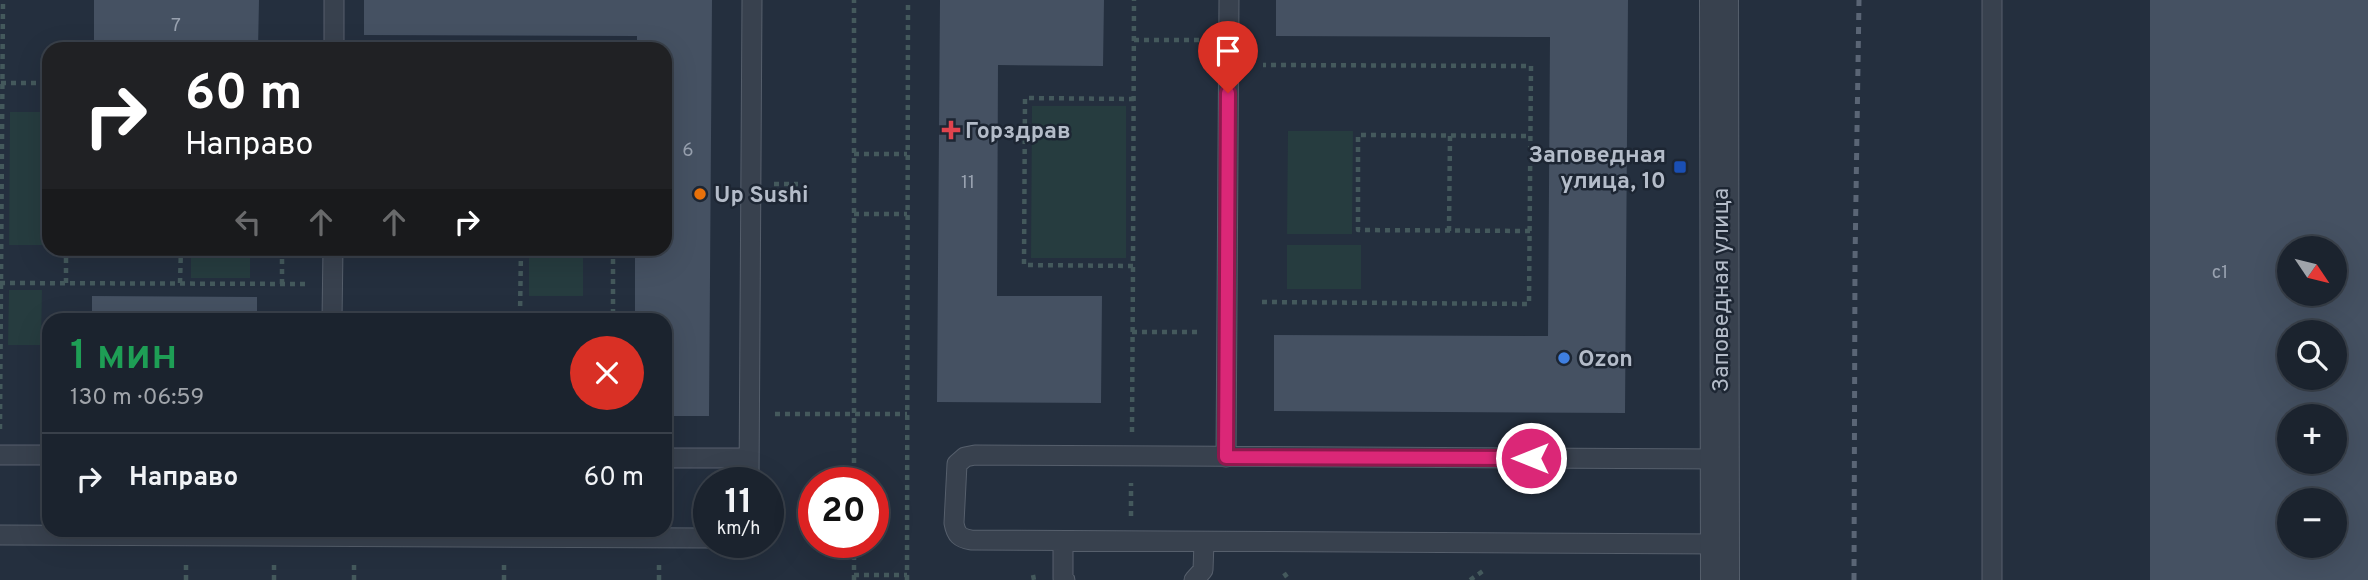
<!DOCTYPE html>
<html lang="ru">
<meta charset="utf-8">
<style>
:root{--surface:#1b232e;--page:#282f3a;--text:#f1f3f6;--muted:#a0a4aa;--line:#39404a}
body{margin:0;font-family:Overpass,sans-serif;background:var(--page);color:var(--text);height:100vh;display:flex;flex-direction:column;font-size:26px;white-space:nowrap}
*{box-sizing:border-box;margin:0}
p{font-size:23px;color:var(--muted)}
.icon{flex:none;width:38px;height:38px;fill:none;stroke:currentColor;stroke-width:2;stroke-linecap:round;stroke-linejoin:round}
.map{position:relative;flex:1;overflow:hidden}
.side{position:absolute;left:42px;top:313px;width:630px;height:224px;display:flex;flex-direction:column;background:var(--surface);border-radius:21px;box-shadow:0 7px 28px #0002,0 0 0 2px var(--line)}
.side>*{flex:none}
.guide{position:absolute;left:42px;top:42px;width:630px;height:214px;border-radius:21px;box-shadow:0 7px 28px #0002,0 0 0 2px var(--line);background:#202124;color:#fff;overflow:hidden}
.needle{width:46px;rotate:125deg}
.controls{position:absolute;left:2277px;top:236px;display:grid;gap:14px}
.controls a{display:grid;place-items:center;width:70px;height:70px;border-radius:50%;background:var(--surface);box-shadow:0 7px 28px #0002,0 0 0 2px var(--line);font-size:35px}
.speed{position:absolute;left:693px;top:467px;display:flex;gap:14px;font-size:35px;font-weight:700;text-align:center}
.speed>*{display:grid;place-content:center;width:91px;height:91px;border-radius:50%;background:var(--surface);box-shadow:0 7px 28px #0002,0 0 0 2px var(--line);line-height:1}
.speed small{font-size:18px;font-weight:400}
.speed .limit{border:10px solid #d22;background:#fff;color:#111}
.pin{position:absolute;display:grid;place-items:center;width:60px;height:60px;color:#fff;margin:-72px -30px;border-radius:50% 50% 50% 0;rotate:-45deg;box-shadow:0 0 7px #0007}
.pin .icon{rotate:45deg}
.me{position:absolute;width:77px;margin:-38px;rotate:270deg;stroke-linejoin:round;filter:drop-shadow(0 0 5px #0008)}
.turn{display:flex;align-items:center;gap:24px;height:147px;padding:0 28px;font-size:32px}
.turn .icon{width:91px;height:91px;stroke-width:2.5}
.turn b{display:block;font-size:49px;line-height:60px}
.lanes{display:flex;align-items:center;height:66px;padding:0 28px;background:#0003;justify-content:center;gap:35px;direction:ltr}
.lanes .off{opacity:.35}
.round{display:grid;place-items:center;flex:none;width:74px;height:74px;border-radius:37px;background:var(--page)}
.overview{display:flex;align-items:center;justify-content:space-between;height:119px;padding:0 28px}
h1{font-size:42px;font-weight:600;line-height:52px;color:#1e9e55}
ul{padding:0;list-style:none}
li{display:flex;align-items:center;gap:21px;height:91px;padding:0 28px;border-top:2px solid var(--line)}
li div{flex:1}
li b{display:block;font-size:26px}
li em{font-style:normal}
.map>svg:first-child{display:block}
.green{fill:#263c3f}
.building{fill:#455162;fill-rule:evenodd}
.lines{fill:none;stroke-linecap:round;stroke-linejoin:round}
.lane-casing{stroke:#565f6c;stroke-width:21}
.street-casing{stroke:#565f6c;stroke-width:40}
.path{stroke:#44595c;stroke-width:4.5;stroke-dasharray:5 5;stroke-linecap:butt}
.lane{stroke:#38414e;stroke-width:19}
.street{stroke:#38414e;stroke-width:38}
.rail{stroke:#5a6575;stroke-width:5;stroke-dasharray:7 7;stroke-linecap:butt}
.route-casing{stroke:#8e194d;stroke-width:18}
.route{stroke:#db2777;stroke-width:12}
.health-dot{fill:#e0444e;stroke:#1d2633;stroke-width:2.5}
.transit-dot{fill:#1a4fb4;stroke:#1d2633;stroke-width:2.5}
.food-dot{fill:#e8710a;stroke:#1d2633;stroke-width:2.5}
.shop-dot{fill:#3f7fe0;stroke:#1d2633;stroke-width:2.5}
.labels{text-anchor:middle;stroke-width:5;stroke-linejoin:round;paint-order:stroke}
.number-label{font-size:19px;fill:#98a1af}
.poi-label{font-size:23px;font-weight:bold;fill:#b4bcc9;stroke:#1d2633;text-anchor:start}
.street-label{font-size:23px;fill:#b4bcc9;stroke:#1d2633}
</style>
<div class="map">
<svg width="2368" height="580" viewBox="0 0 2368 580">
<rect width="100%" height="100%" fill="#242f3e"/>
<!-- green -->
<path class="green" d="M1032,106H1126V258H1031Z
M10,112H49V245H9Z
M1288,131H1353L1352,234H1287Z
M1287,245H1361V289H1287Z
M191,249H250V278H191Z
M529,249H583V296H529Z
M9,290H42L41,345H8Z"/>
<!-- building -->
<path class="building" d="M94,0H259L258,49H94Z
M364,0H712L709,416H665V320H635V248H665V49H637V36L364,35Z
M940,0H1104L1103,66L998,65L997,296H1102L1101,403L937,402Z
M1276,0H1628L1625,413L1274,411V335L1548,336L1550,37L1276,36Z
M2150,0H2368V580H2150ZM2289,248H2334V294H2289ZM2289,332H2334V378H2289ZM2289,416H2334V462H2289ZM2289,500H2334V546H2289Z
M92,296L257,297V320H92Z"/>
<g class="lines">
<!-- lane casing -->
<g class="lane-casing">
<path id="lane" d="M334,49V0
M332,320L333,248
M0,455H49
M1226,457L1229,0
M665,458H749
M1720,459L975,455L965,457L957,464L954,523C956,535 960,538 971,540L1720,544
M749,483L752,0
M0,535L709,538
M1063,541V578L1065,580
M1194,580L1203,570L1204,542
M1992,580V0"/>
</g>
<!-- street casing -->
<g class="street-casing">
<path id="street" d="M1719,0L1720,580"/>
</g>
<!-- path -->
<path class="path" d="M1134,40H1203
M1,83H49
M1134,99L1025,98L1024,265L1133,266L1134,0
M854,154H907
M774,184H798
M854,214H907
M1449,231L1450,136
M1530,231L1358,230V135L1530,136
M0,283L306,284
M66,283V248
M180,283L181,248
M282,284V248
M1262,302L1529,304L1531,66L1263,65
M356,316L613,317V248
M520,316L521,248
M1132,332H1201
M775,414H907
M0,429L3,0
M1132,432L1133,266
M854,483V0
M1131,516V483
M1284,573L1289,580
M854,575H907
M1033,575L1034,580
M186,580V560
M274,580V560
M354,580V563
M504,580V563
M659,580V563
M854,580V542
M907,580L908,0
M1470,580L1483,571"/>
<!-- lane -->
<use href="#lane" class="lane"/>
<!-- street -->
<use href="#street" class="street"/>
<!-- rail -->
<path class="rail" d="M1854,580L1855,260L1859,0"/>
</g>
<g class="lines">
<!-- route casing -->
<g class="route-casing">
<path id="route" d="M1228,93L1226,457L1531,458"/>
</g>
<!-- route -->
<use href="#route" class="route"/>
</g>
<!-- markers -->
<path class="health-dot" d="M947.5 119.5h7v7h7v7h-7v7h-7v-7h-7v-7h7z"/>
<rect class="transit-dot" x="1673" y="160" width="14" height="14" rx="3.5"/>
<circle class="food-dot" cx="700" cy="194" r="7"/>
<circle class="shop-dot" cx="1564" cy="358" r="7"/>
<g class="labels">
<!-- number labels -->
<g class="number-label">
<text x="176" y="31">7</text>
<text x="688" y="156">6</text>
<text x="968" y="188">11</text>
<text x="2220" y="278">с1</text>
</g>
<!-- poi labels -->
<g class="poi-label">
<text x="965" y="138">Горздрав</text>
<text x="1666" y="162" text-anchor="end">Заповедная<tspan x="1666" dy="26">улица, 10</tspan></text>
<text x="714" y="202">Up Sushi</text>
<text x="1578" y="366">Ozon</text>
</g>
<!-- street labels -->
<g class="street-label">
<text transform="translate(1720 290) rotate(-90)" y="8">Заповедная улица</text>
</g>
</g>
</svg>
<div class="controls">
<a><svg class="needle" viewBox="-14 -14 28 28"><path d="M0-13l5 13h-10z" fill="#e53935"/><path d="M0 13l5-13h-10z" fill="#a0a4aa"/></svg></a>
<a><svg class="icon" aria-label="search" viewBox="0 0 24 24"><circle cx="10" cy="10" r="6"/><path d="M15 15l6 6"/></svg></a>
<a>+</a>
<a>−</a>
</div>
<div class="speed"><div>11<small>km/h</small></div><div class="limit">20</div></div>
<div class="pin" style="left:1228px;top:93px;background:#d93025"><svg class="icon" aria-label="arrive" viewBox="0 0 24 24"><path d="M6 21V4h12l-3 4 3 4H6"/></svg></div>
<svg class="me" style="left:1531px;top:458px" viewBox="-20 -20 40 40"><circle r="17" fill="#db2777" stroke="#fff" stroke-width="3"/><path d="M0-11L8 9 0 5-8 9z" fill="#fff"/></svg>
<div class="guide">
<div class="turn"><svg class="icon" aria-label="right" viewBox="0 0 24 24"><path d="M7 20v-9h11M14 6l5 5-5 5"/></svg><div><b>60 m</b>Направо</div></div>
<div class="lanes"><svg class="icon off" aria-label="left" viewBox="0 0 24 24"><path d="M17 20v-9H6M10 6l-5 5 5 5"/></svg><svg class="icon off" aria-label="ahead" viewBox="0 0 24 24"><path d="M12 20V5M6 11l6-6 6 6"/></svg><svg class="icon off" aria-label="ahead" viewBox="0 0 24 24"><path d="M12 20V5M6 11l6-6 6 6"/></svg><svg class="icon" aria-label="right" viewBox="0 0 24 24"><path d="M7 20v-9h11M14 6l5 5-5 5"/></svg></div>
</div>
<section class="side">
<div class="overview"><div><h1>1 мин</h1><p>130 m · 06:59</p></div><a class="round" style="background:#d93025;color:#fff"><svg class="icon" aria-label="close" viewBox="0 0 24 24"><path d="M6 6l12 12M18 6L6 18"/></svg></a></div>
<ul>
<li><svg class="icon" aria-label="right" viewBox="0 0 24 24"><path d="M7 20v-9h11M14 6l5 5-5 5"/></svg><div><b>Направо</b></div><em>60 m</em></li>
</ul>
</section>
</div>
